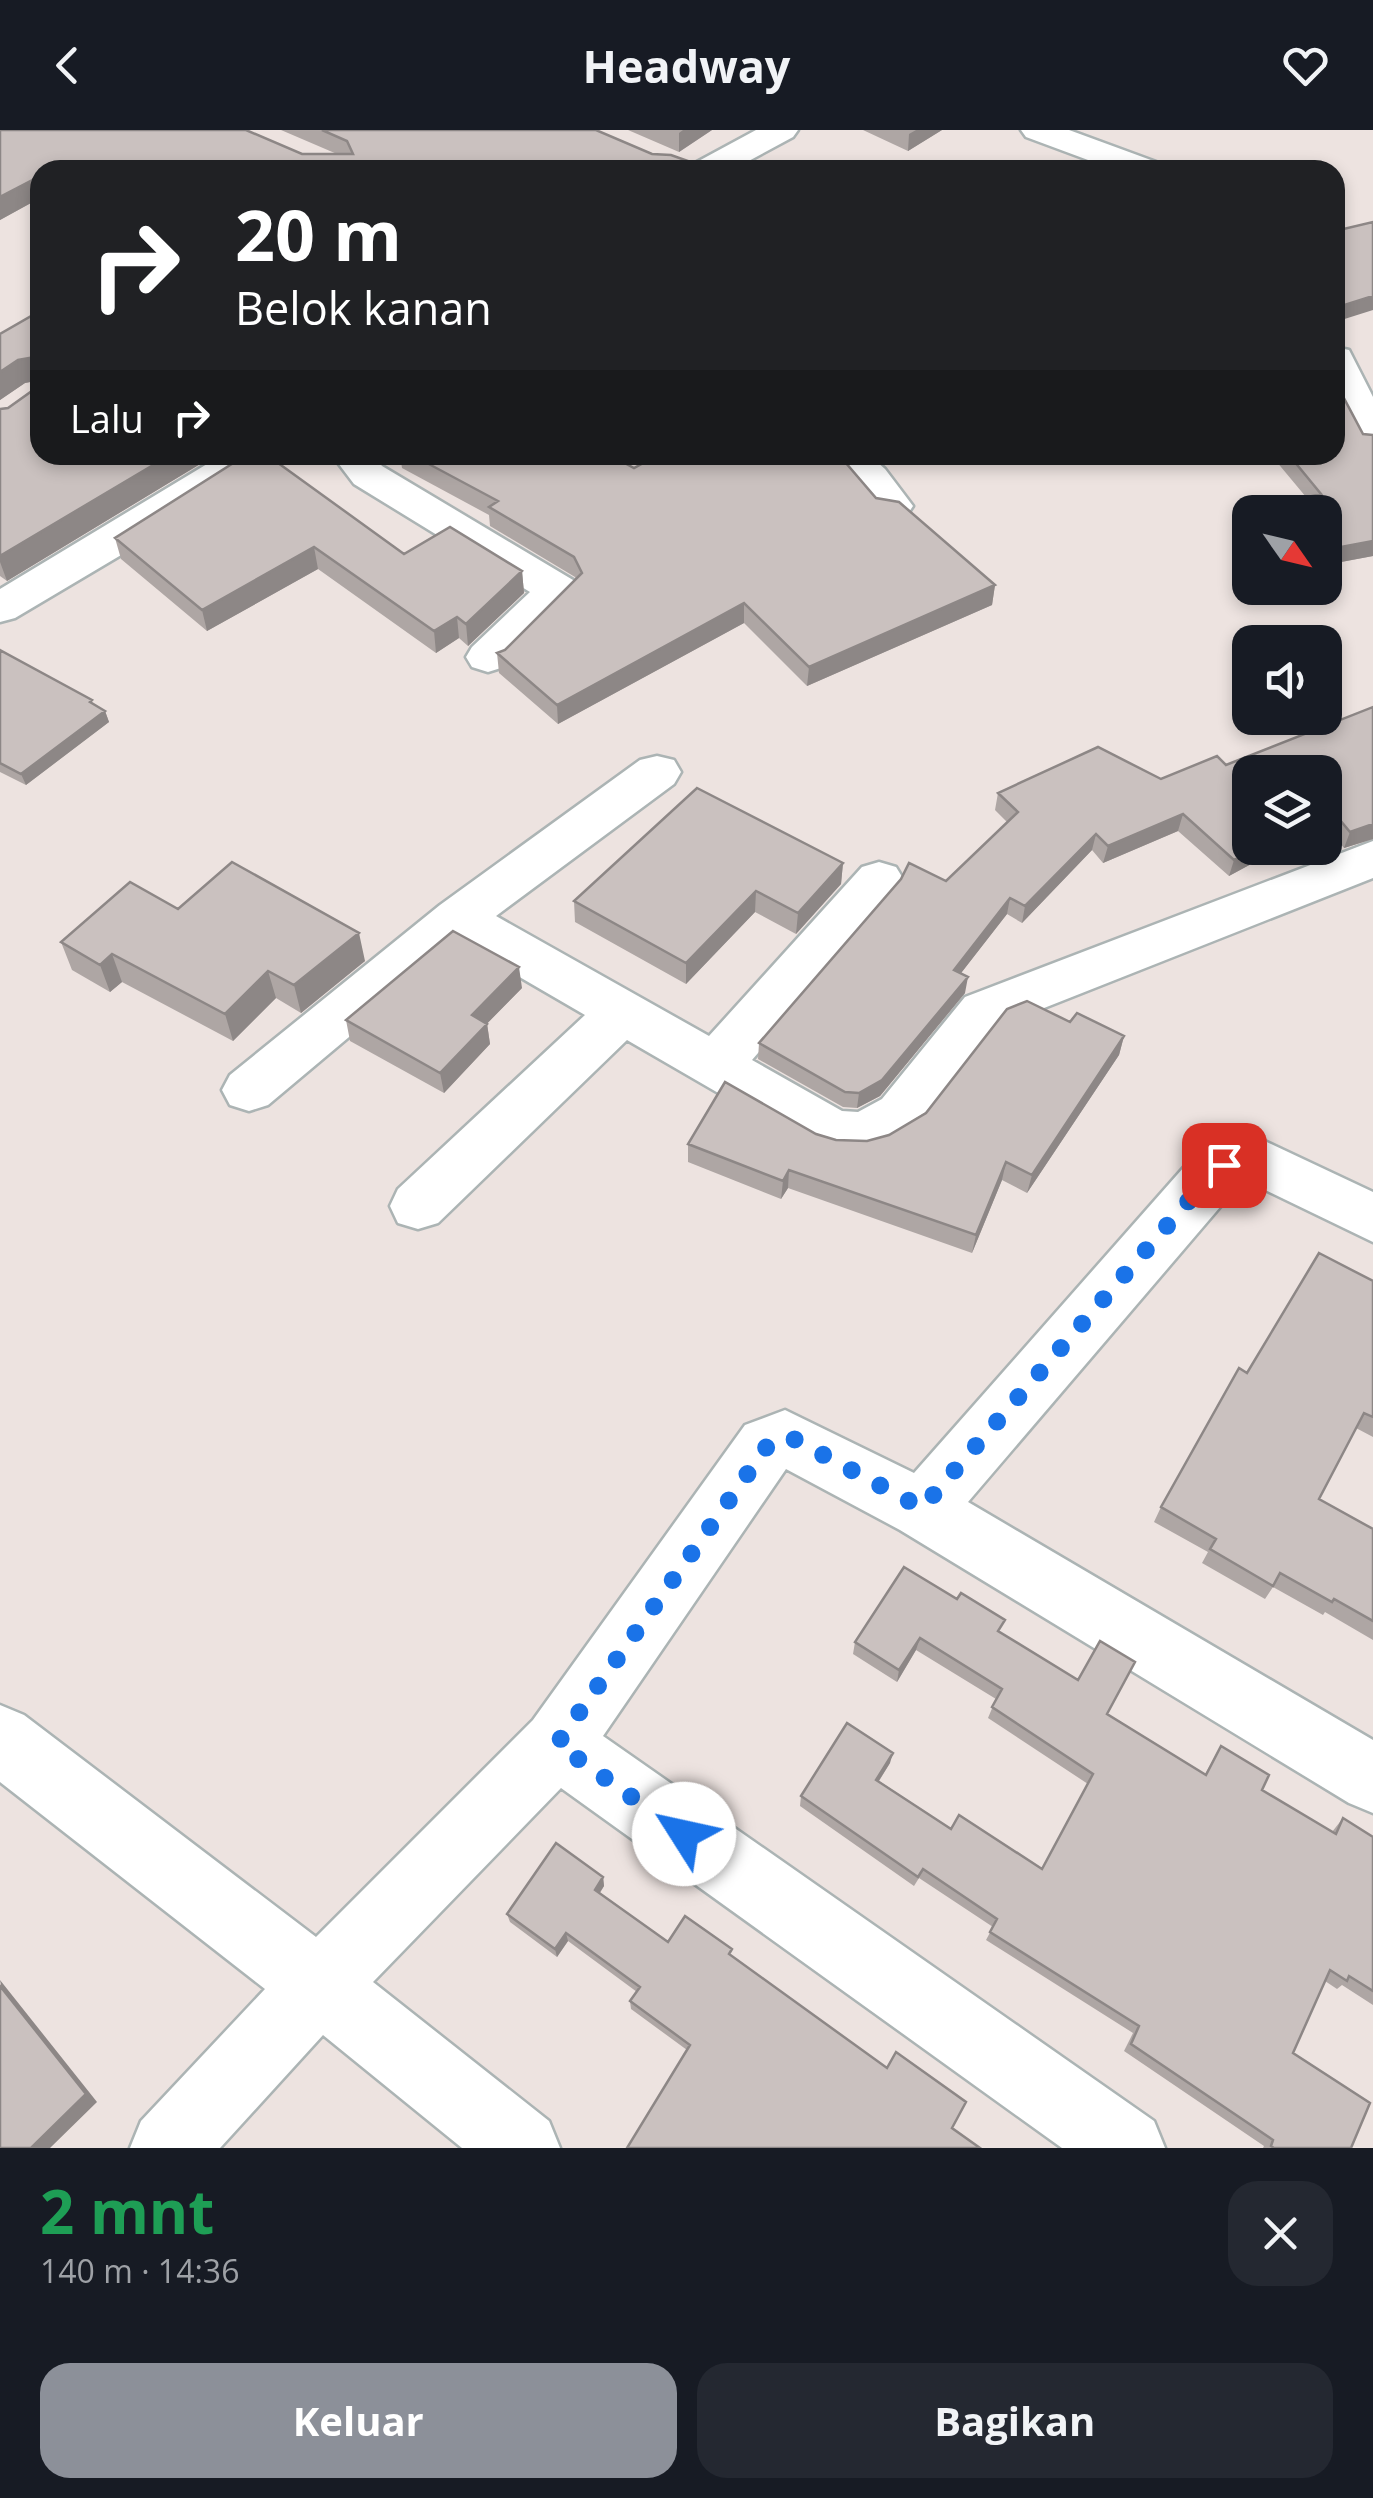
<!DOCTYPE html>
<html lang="id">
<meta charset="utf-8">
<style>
:root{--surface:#171b24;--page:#242831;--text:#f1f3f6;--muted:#9ea1a6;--accent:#8c9099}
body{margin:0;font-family:"Open Sans",sans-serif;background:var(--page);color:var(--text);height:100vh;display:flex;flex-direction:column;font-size:38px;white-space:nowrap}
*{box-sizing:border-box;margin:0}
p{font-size:32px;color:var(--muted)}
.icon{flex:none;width:55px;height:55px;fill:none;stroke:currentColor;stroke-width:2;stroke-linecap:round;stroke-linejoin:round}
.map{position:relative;height:2018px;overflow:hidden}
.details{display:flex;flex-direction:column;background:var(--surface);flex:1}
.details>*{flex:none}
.banner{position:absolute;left:30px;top:30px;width:1315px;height:305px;border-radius:30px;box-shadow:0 5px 15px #0003;background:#202124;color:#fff;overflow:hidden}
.needle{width:65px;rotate:124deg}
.tools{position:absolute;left:1232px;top:365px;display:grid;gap:20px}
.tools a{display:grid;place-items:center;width:110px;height:110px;border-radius:20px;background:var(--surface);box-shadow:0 5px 15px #0003;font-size:50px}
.pin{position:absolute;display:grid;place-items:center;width:85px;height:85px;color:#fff;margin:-42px;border-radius:20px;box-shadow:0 5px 15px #0006}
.me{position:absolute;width:110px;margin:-55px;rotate:305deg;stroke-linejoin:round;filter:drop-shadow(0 0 8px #0008)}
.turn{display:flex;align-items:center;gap:35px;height:210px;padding:0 40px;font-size:45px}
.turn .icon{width:130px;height:130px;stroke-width:2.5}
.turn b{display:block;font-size:70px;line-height:85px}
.then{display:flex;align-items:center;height:95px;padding:0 40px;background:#0003;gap:20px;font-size:38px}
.round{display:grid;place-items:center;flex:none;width:105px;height:105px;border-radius:30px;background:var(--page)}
.head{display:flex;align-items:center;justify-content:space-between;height:170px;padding:0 40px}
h1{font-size:60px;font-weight:700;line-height:75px;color:#1e9e55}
.action{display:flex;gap:20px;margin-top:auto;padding:20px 40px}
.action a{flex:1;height:115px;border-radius:30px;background:var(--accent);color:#fff;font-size:40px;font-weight:700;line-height:115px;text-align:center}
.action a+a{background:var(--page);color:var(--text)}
header{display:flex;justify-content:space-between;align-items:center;height:130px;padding:0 40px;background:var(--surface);font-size:45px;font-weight:700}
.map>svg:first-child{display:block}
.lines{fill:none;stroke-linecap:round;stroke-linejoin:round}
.minor-casing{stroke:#acb4b4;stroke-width:5}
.minor{fill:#fff;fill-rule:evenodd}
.wall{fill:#aea6a4}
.shaded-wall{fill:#8d8786}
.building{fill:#cac1bf;stroke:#8d8786;stroke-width:2.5}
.route{stroke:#1a73e8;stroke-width:18;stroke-dasharray:0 32.4}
</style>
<header><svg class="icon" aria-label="back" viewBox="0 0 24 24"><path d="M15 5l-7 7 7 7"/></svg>Headway<svg class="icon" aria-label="heart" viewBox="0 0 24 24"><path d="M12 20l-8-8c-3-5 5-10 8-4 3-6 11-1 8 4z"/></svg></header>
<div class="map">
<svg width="1373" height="2018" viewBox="0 0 1373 2018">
<rect width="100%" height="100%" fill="#ede3e0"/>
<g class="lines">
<!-- minor casing -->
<g class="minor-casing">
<path id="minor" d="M756,0H798L793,7L732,40H690L695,33Z
M1021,0H1069L1159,33L1164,40H1115L1026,7Z
M1335,217L1349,220L1373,267V320L1359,316L1335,269Z
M222,325H270L264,334L175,393L15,488L0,492V459Z
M332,325H373L382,336L573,450L580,460L504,537L488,542L472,537L466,527L472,517L530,462L354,354Z
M825,325H869L885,339L913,376L907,385L892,389L877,385Z
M657,626L674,630L681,642L674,654L496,786L709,906L862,737L879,732L896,737L904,750L896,763L752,930L842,981L858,982L882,969L965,867L1373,711V748L1001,895L920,999L884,1020L865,1026L834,1025L815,1019L627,910L438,1093L418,1099L398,1093L390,1076L398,1059L585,885L461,813L268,975L249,981L230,975L222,960L230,945L440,775L640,630Z
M1256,1007L1373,1062V1112L1251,1053L1238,1056L968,1372L1373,1610V1683L1349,1673L900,1400L786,1339L603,1606L1154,1991L1165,2018H1062L561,1658L373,1852L549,1991L560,2018H462L323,1905L220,2018H130L141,1991L265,1859L0,1652V1575L24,1585L316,1807L533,1590L745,1295L785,1280L914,1343L1192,1028L1224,1012Z"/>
</g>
<!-- minor -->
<use href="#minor" class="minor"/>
</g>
<!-- wall -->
<path class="wall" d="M0,0L302,24H337L281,0H596L652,24L40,40V68L0,90Z
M628,0H712L679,22Z
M863,0H942L908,21Z
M40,181V325H215L7,451L0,446V279L8,278L36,258V251L25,253L0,270V204Z
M1337,255L1373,426L1325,435V382H1277L1280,373L1306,367L1271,325H1335Z
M246,325L404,424L522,441L524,463L468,516L459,508L436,523L318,439L207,501L121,429L115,408Z
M400,325H610L634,338L876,368L995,455L992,475L807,556L744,493L558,594L499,543L497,523L505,520L576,449L575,447L490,396L489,385L402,338Z
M0,520L105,581L109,592L26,655L0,642Z
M1373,577V709L1344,718L1329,700L1325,702V642L1250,718H1296L1269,731L1264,727L1229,746L1178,701L1103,733L1092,720L1022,793L1007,784L961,843L965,863L880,966L857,978L843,977L758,929L759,913L946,751L1007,692L995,680L998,663L1161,649L1226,635Z
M843,733L841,754L796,804L755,782L686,854L575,792L574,771Z
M178,779L365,831L301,883L276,868L233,911L122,852L110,862L72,840L61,812Z
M522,858L487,893L490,914L444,963L350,911L346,890Z
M1070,892L1124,906L1119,925L1027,1063L1002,1050L972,1123L788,1058L781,1069L688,1032V1014L816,1004L836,1010L867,1011L889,1005Z
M1373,1151V1307L1356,1298L1319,1369L1373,1399V1510L1325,1482L1323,1485L1273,1457L1265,1469L1202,1433L1208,1422L1154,1392L1161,1377L1247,1243Z
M1000,1503L1107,1584L1205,1644L1221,1616L1262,1660L1332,1702L1343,1688L1373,1707V1875L1342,1855L1337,1859L1325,1851L1293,1923L1351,2018H1263L1264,2016L1124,1921L1133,1903L986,1810L993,1797L919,1748L914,1756L800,1676L801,1666L890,1633L879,1651L951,1699L1042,1739L1088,1654L988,1588L996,1569L916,1520L897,1552L853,1524L855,1512Z
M603,1747L604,1756L600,1763L668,1812L731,1826L887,1938L966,1972L687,1920L631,1879L630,1871L637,1862L568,1811L557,1827L510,1792L507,1784Z"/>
<!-- shaded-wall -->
<path class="shaded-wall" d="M683,0H712L679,22V3Z
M916,0H942L908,21L909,4Z
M40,46V68L0,90V67Z
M1373,166V180L1335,192V178Z
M35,227L40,250L25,253L0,270V242L18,230Z
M170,325H215L7,451L0,432V426Z
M1373,411V426L1325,435V420Z
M314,417L318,439L207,501L202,480Z
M522,441L524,463L468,516L466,494Z
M995,455L992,475L807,556L809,537Z
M744,473V493L558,594L557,575Z
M457,487L459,508L436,523L434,501Z
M105,581L109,592L26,655L21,644Z
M1183,684L1178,701L1103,733L1108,716Z
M1335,684L1329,700L1325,702V689Z
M1373,694V709L1344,718L1350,702Z
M1096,704L1092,720L1022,793L1025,776Z
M1256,718H1267L1264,727L1229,746L1234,730Z
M1274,718H1296L1269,731Z
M843,733L841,754L796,804L798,783Z
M756,761L755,782L686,854V833Z
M1010,768L1007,784L951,856L954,840Z
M359,803L365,831L301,883L294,855Z
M112,824L122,852L110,862L100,835Z
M519,837L522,858L475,906L472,885Z
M268,841L276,868L233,911L225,884Z
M968,847L965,863L880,966L857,978L859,963Z
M487,894L490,914L444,963L440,943Z
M1124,906L1119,925L1027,1063L1032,1045Z
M1006,1032L1002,1050L972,1123L976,1105Z
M789,1040L788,1058L781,1069L783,1051Z
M920,1508L916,1520L897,1552L899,1540Z
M893,1623L890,1633L873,1660L876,1650Z
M603,1747L604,1756L596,1768L595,1760Z
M566,1803L568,1811L557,1827L555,1819Z
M0,1850L97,1972L50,2018H31Z"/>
<!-- building -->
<path class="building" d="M0,0H246L302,24H353L347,11L322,0H596L652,24L671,25L713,40H40V46L0,67Z
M1373,92V166L1335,178V101Z
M40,181V325H170L0,426V279L8,278L36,258L35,227L18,230L0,242V204Z
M1335,243L1337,255L1363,304L1373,305V411L1325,420V382H1288L1280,373L1321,364L1289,325H1335Z
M246,325H267L404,424L450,397L522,441L466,494L457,487L434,501L314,417L202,480L115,408Z
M412,325H610L634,338L658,325H839L876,368L899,372L995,455L809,537L744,473L557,575L497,523L505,520L582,443L574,427L489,377L498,371Z
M0,520L92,570L90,572L105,581L21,644L0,633Z
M1373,577V694L1350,702L1335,684L1325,689V642H1250V718H1256L1234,730L1183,684L1108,716L1096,704L1025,776L1010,768L954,840L968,847L882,950L859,963L845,962L759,913L901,749L909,733L946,751L1018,682L998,663L1098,617L1161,649L1217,626L1226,635Z
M697,658L843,733L798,783L756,761L686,833L574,771Z
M232,732L359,803L294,855L268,841L225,884L112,824L100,835L61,812L130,752L178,779Z
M453,801L519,837L472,885L487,894L440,943L346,890Z
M1027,871L1070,892L1077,883L1124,906L1032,1045L1006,1032L976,1105L789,1040L783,1051L688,1014L725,952L816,1004L836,1010L867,1011L889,1005L926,983L1007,879Z
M1319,1123L1373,1151V1287L1364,1283L1319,1369L1373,1399V1491L1334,1469L1332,1472L1280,1443L1273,1456L1210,1419L1216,1409L1161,1377L1239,1238L1247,1243Z
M904,1437L957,1469L961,1463L1005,1490L998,1501L1078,1550L1100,1511L1135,1532L1107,1584L1206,1645L1221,1616L1269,1645L1262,1660L1336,1704L1343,1688L1373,1707V1861L1349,1846L1347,1851L1330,1840L1293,1923L1370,1973L1351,2018H1274L1271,2016L1273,2010L1131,1914L1139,1896L990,1802L997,1789L923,1739L918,1747L801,1666L847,1593L893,1623L876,1650L951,1699L959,1685L1042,1739L1093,1644L992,1577L1002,1559L920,1508L899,1540L855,1512Z
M556,1713L603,1747L595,1760L668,1812L685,1786L732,1819L729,1824L887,1938L896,1922L966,1972L952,1998L980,2018H627L690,1915L630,1871L640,1857L566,1803L555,1819L507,1784Z
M0,1856L86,1964L31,2018H0Z"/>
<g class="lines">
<!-- route -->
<path class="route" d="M684,1704L557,1614L768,1315L778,1308H792L922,1378L1212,1044L1224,1035"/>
</g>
</svg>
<div class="tools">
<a><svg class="needle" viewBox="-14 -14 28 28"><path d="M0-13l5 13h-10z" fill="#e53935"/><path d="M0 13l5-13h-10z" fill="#9ea1a6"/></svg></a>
<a><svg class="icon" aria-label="sound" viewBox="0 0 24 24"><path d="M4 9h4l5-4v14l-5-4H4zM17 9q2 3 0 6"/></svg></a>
<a><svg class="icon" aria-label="layers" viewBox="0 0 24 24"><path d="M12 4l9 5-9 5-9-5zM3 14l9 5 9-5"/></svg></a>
</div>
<div class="pin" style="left:1224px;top:1035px;background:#d93025"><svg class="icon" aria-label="arrive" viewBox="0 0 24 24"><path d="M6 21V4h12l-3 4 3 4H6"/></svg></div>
<svg class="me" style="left:684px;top:1704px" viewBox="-20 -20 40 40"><circle r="19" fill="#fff"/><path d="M0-13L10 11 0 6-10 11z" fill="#1a73e8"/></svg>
<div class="banner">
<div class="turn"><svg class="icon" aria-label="right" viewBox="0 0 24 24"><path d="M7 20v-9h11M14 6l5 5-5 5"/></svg><div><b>20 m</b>Belok kanan</div></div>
<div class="then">Lalu<svg class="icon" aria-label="right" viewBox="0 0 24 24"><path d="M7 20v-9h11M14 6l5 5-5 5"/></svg></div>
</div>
</div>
<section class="details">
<div class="head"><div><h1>2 mnt</h1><p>140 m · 14:36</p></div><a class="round"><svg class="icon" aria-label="close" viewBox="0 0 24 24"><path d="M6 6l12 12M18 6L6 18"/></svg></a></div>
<div class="action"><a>Keluar</a><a>Bagikan</a></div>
</section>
